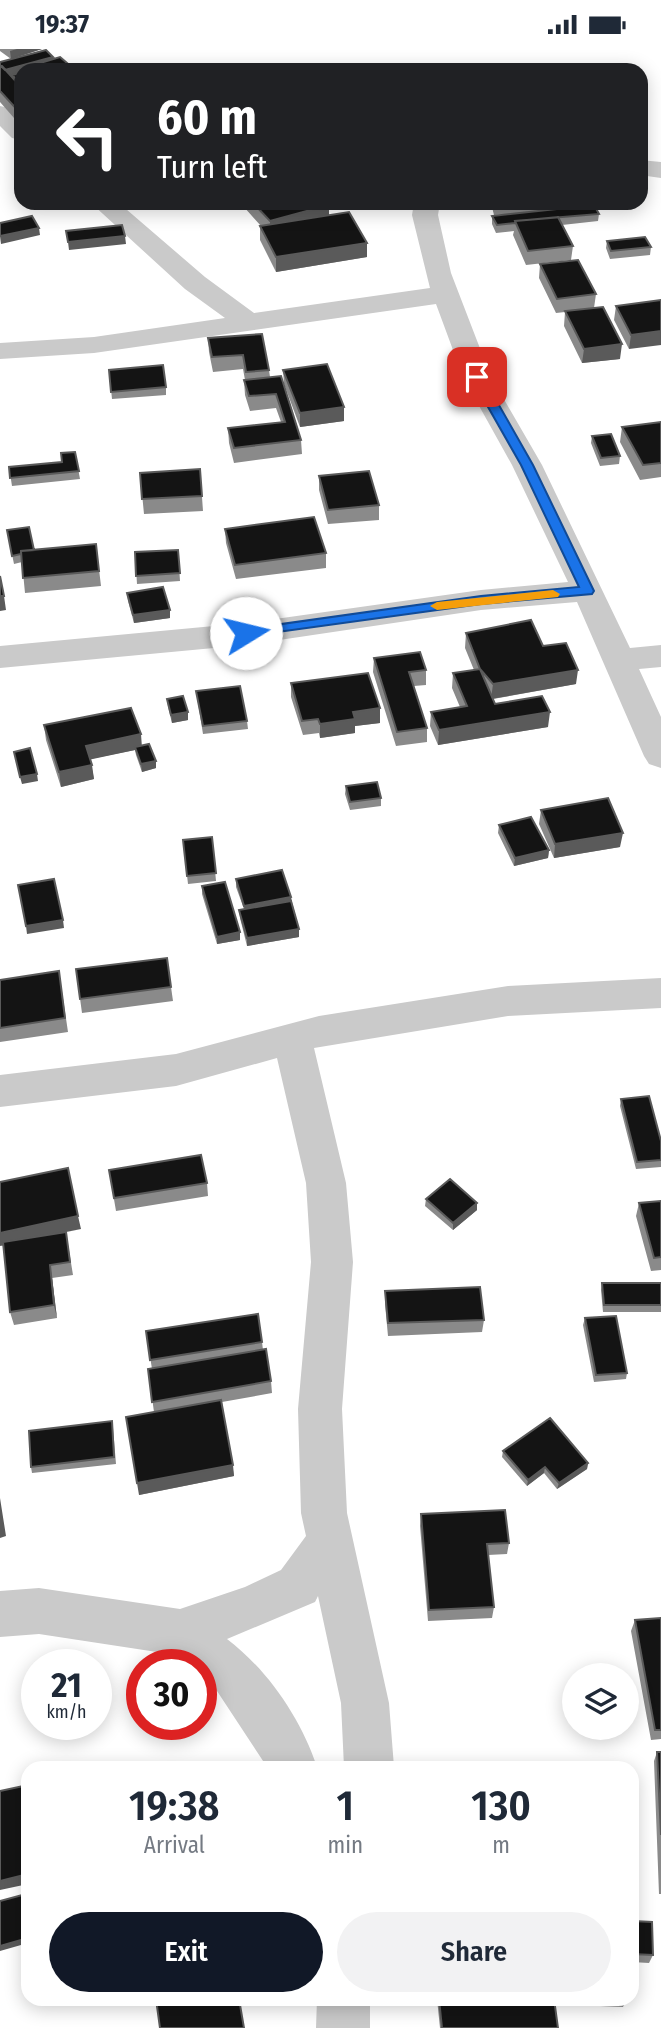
<!DOCTYPE html>
<style>
:root{--surface:#fff;--page:#f2f2f3;--text:#1f2937;--muted:#747a83;--accent:#111827}
body{margin:0;font-family:"Fira Sans Condensed",sans-serif;background:var(--page);color:var(--text);height:100vh;display:flex;flex-direction:column;font-size:26px;white-space:nowrap}
*{box-sizing:border-box;margin:0}
p{font-size:23px;color:var(--muted)}
.icon{flex:none;width:38px;height:38px;fill:none;stroke:currentColor;stroke-width:2;stroke-linecap:round;stroke-linejoin:round}
.map{position:relative;flex:1;overflow:hidden}
.panel{position:absolute;left:21px;top:1712px;width:618px;height:245px;display:flex;flex-direction:column;background:var(--surface);border-radius:21px;box-shadow:0 4px 18px #0003}
.panel>*{flex:none}
.guide{position:absolute;left:14px;top:14px;width:634px;height:147px;border-radius:21px;box-shadow:0 4px 18px #0003;background:#202124;color:#fff;overflow:hidden}
.fabs{position:absolute;left:562px;top:1614px;display:grid;gap:14px}
.fabs a{display:grid;place-items:center;width:77px;height:77px;border-radius:50%;background:var(--surface);box-shadow:0 4px 18px #0003;font-size:35px}
.speed{position:absolute;left:21px;top:1600px;display:flex;gap:14px;font-size:35px;font-weight:700;text-align:center}
.speed>*{display:grid;place-content:center;width:91px;height:91px;border-radius:50%;background:var(--surface);box-shadow:0 4px 18px #0003;line-height:1}
.speed small{font-size:18px;font-weight:400}
.speed .limit{border:10px solid #d22;background:#fff;color:#111}
.pin{position:absolute;display:grid;place-items:center;width:60px;height:60px;color:#fff;margin:-30px;border-radius:14px;box-shadow:0 4px 10px #0006}
.me{position:absolute;width:77px;margin:-38px;rotate:81deg;stroke-linejoin:round;filter:drop-shadow(0 0 5px #0008)}
.turn{display:flex;align-items:center;gap:24px;height:147px;padding:0 28px;font-size:32px}
.turn .icon{width:91px;height:91px;stroke-width:2.5}
.turn b{display:block;font-size:49px;line-height:60px}
.eta{display:flex;justify-content:space-evenly;align-items:center;height:119px;text-align:center}
.eta b{font-size:42px;font-weight:600;line-height:49px}
.primary-button{display:flex;gap:14px;margin-top:auto;padding:14px 28px}
.primary-button a{flex:1;height:80px;border-radius:42px;background:var(--accent);color:#fff;font-size:28px;font-weight:600;line-height:80px;text-align:center}
.primary-button a+a{background:var(--page);color:var(--text)}
.status{display:flex;justify-content:space-between;align-items:center;height:49px;padding:0 35px;background:var(--surface);direction:ltr}
.status svg{height:19px;fill:currentColor}
.map>svg:first-child{display:block}
.lines{fill:none;stroke-linecap:round;stroke-linejoin:round}
.minor{fill:#cacaca;fill-rule:evenodd}
.wall{fill:#8a8a8a}
.shaded-wall{fill:#5a5a5a}
.building{fill:#141414;stroke:#5a5a5a;stroke-width:2}
.route{fill:#1a73e8;stroke:#114b97;stroke-width:2}
.slow{fill:#f59e0b}
</style>
<div class="status"><b>19:37</b><svg viewBox="0 0 49 12"><path d="M0 12V9h3v3zM5 12V6h3v6zM10 12V3h3v9zM15 12V0h3v12zM26 1h20v11H26zM47 4h2v5h-2z"/></svg></div>
<div class="map">
<svg width="661" height="1979" viewBox="0 0 661 1979">
<rect width="100%" height="100%" fill="#fff"/>
<g class="lines">
<!-- minor -->
<path class="minor" d="M0,57L9,59L21,71V91L12,89L0,77Z
M640,111L661,113V129L640,126Z
M91,154H119L205,228L254,264L430,239L412,166L414,154H440L438,166L451,224L491,328L542,416L630,599L661,596V618L639,620L661,668V719L649,715L644,707L577,553L481,561L246,596L0,619V597L246,574L481,541L568,533L512,416L463,328L436,255L94,304L0,310V294L94,288L225,269L185,240Z
M661,929V959L508,967L314,999L346,1134L353,1213L342,1360L347,1464L389,1654L394,1718H344L341,1654L318,1547L315,1553L227,1590C268,1621 301,1670 317,1718H267L217,1642L201,1629V1615H183L170,1605L39,1585L0,1588V1542L39,1539L180,1560L245,1538L281,1521L306,1487L301,1464L298,1360L311,1213L306,1134L277,1009L176,1037L0,1058V1026L176,1005L319,967L508,937Z
M317,1950H370V1979H316Z"/>
</g>
<!-- wall -->
<path class="wall" d="M0,0H42L11,10L0,2Z
M53,8V10L74,20L94,21H21V77L0,53V13Z
M244,154H327L329,156V166L367,194V208L276,223L260,191V177H261L244,158Z
M491,154H539V162L599,165L598,172L562,176L573,197L571,211L526,216L513,186L514,182L496,184L492,175V167L510,165L494,166Z
M607,192L651,198L650,206L610,210L606,199Z
M540,215L596,245L594,259L620,310L582,314L564,277L565,263L556,264L539,229Z
M661,251L629,300L614,271L616,257Z
M262,285L269,321L270,328L301,391L302,405L234,414L229,394L228,379L281,373L276,359L250,362L245,346L244,331H245L243,320L213,323L209,303L208,289Z
M109,321L166,338V346L112,350Z
M283,321L344,372L300,378L284,335Z
M661,373V428L640,431L620,393L622,378Z
M592,387L620,407L619,415L600,417L591,394Z
M75,403L80,430L12,437L9,418L62,413Z
M200,420L203,462L144,465L140,424Z
M319,427L379,456V471L328,475L319,441Z
M225,480L326,504V519L236,530L226,494Z
M7,481L34,501L96,495L101,537L25,544L22,513L14,515Z
M178,501L180,532L137,535L135,503Z
M127,544L170,569L134,574L128,552Z
M466,584L543,597L576,635L493,650L495,655L548,678L438,696L430,677L431,663L460,658L452,639L453,624L474,621L465,599Z
M374,609L426,621V636L414,637L427,679V693L396,697L373,623Z
M291,634L380,674L355,677V684L320,689L319,684L303,686L291,648Z
M196,642L247,672L248,680L203,685Z
M167,650L188,663V671L172,674L168,658Z
M44,676L142,696L156,712V719L142,723L136,706L135,701L90,710L94,730L61,738L46,691Z
M346,737L381,749V757L350,761L345,745Z
M541,761L620,798L554,809L539,775Z
M499,776L549,801L548,809L514,817L498,784Z
M212,788L216,832L188,835L183,791Z
M236,830L291,848L292,853L299,880V888L247,897L240,869L239,861L244,860L236,838Z
M202,837L240,891L217,895L202,845Z
M76,920L171,938L173,952L82,964Z
M59,922L68,983L0,993V931Z
M621,1050L661,1092V1118L636,1120L620,1057Z
M109,1121L207,1134L208,1147L116,1162Z
M426,1150L477,1154V1161L453,1181L425,1157Z
M661,1152V1221L651,1222L636,1167L639,1154Z
M81,1180L66,1183L73,1226L52,1229L57,1269L14,1276L10,1263L4,1197H0Z
M602,1234H661V1263H603L601,1241Z
M385,1242L484,1271L482,1283L388,1287L385,1255Z
M585,1269L627,1324L626,1330L594,1333L583,1276Z
M146,1282L262,1293L263,1301L271,1332L272,1344L222,1353L234,1427L139,1446L154,1363L148,1320H152Z
M113,1379L116,1415L32,1424L31,1418Z
M503,1402L588,1414L587,1420L557,1440L544,1424L527,1437L502,1408Z
M421,1465L509,1494L507,1505L488,1506L494,1558L492,1569L428,1572L420,1477Z
M661,1569V1690L651,1691L631,1582L635,1571Z
M657,1703H661V1845H659L654,1712Z
M632,1861L633,1872L653,1906L649,1914L632,1913Z
M437,1950H554L558,1979H440Z
M577,1950H626V1951L623,1958L577,1956Z"/>
<!-- shaded-wall -->
<path class="shaded-wall" d="M17,0H42L11,10L10,2Z
M53,8L54,16L30,17L31,21H21V24L5,28L4,21Z
M329,156V170L270,186V172Z
M39,179L40,186L1,195L0,187Z
M125,187L126,195L69,201L68,193Z
M367,194V208L276,223V208Z
M661,282V296L629,300L631,286Z
M622,295L620,310L582,314L584,300Z
M344,358V372L300,378V364Z
M0,547H4L6,561L0,562Z
M170,561V569L134,574L133,566Z
M578,621L576,635L491,650L493,635Z
M380,659V674L355,677V684L320,689V675L353,663Z
M188,663V671L172,674L171,666Z
M550,663L548,678L438,696L439,681Z
M141,685L142,699L135,698V701L88,711L86,697Z
M156,712V719L142,723L141,715Z
M92,716L94,730L61,738L59,723Z
M37,725L38,732L22,735L20,728Z
M623,784L620,798L554,809L555,795Z
M549,801L548,809L514,817L515,809Z
M291,848L292,856L245,864L244,857Z
M63,871L64,879L27,885L26,877Z
M299,880V888L247,897V889Z
M240,883V891L217,895V888Z
M477,1154V1161L453,1181V1174Z
M78,1167L81,1180L66,1183L73,1226L66,1183L0,1197V1184Z
M50,1216L52,1229L57,1269L54,1256Z
M588,1414L587,1420L557,1440L559,1434Z
M233,1416L234,1427L139,1446L137,1434Z
M545,1418L544,1424L527,1437L528,1431Z
M0,1449L6,1487L0,1489Z
M28,1825V1835L0,1841V1832Z
M28,1889V1894L0,1902V1897Z"/>
<!-- building -->
<path class="building" d="M46,1L53,8L5,21L0,16V13Z
M60,8L74,20L88,16L94,21H35L30,17Z
M0,17H2L21,38V65L0,42Z
M21,24V32H18L12,26Z
M253,154H327L329,156L270,172Z
M494,154H539L540,156L495,158Z
M594,156L599,165L515,172V174L497,176L492,167Z
M349,163L367,194L276,208L260,177Z
M32,167L39,179L0,187V174Z
M558,168L573,197L528,202L515,172Z
M122,176L125,187L68,193L66,182Z
M645,188L651,198L611,202L607,192Z
M578,211L596,245L557,250L540,215Z
M661,251V282L631,286L616,257Z
M603,258L622,295L584,300L565,262Z
M262,285L269,321L246,323L243,306L212,308L208,289Z
M327,315L344,358L300,364L283,321Z
M163,316L166,338L111,343L109,321Z
M281,327L301,391L234,399L228,379L285,373L276,345L249,347L244,331Z
M661,373V414L643,416L622,378Z
M611,385L620,407L601,409L592,387Z
M75,403L79,422L10,429L9,418L62,413L61,404Z
M200,420L202,447L142,450L140,424Z
M369,422L379,456L328,461L319,427Z
M314,468L326,504L235,516L225,480Z
M29,478L34,501L21,502V505L12,507L7,481Z
M96,495L99,522L23,529L21,502Z
M178,501L180,524L136,527L135,503Z
M0,527L4,547H0Z
M163,538L170,561L133,566L127,544Z
M531,571L543,597L566,594L578,621L493,635L480,620L466,584Z
M420,603L426,621L409,623L427,679L397,683L374,609Z
M480,620L495,655L542,647L550,663L439,681L431,663L467,657L453,624Z
M368,624L380,659L353,663L355,670L320,675L318,670L302,672L291,634Z
M240,637L247,672L203,677L196,642Z
M183,647L188,663L171,666L167,650Z
M131,659L141,685L86,697L92,716L59,723L44,676Z
M149,695L156,712L141,715L135,698Z
M30,699L37,725L20,728L14,703Z
M377,733L381,749L350,753L346,737Z
M608,749L623,784L555,795L541,761Z
M531,768L549,801L515,809L499,776Z
M212,788L216,824L187,827L183,791Z
M282,821L291,848L244,857L236,830Z
M54,830L63,871L26,877L18,836Z
M225,833L240,883L217,888L202,837Z
M291,852L299,880L247,889L239,861Z
M167,909L171,938L80,950L76,920Z
M59,922L65,969L0,979V931Z
M649,1047L661,1092V1111L637,1113L621,1050Z
M201,1106L207,1134L114,1149L109,1121Z
M68,1119L78,1167L0,1184V1133Z
M450,1130L477,1154L453,1174L426,1150Z
M661,1152V1208L654,1209L639,1154Z
M66,1183L70,1213L50,1216L54,1256L10,1263L3,1193Z
M602,1234H661V1256H604Z
M480,1238L484,1271L388,1274L385,1242Z
M258,1265L262,1293L150,1311L146,1282Z
M616,1267L627,1324L596,1326L585,1269Z
M266,1300L271,1332L152,1353L148,1320Z
M221,1351L233,1416L137,1434L126,1368Z
M550,1369L588,1414L559,1434L545,1418L528,1431L503,1402Z
M112,1372L114,1408L31,1418L29,1382Z
M505,1461L509,1494L487,1495L494,1558L429,1561L421,1465Z
M661,1569V1681H655L635,1571Z
M657,1703H661V1786Z
M28,1736V1825L0,1832V1742Z
M26,1845L28,1856V1889L0,1897V1852Z
M632,1861L633,1872L652,1873L653,1906L632,1905Z
M156,1950H239L244,1979H160Z
M439,1950H554L558,1979H442Z
M590,1950H626V1951Z"/>
<!-- route -->
<path class="route" d="M473,325L483,328L533,416L594,542L592,545L481,555L242,588L240,584L246,580L481,547L579,538L521,416L471,328Z"/>
<!-- slow -->
<path class="slow" d="M553,541L560,545L558,548L437,561L430,557L437,553Z"/>
</svg>
<div class="fabs">
<a><svg class="icon" aria-label="layers" viewBox="0 0 24 24"><path d="M12 4l9 5-9 5-9-5zM3 14l9 5 9-5"/></svg></a>
</div>
<div class="speed"><div>21<small>km/h</small></div><div class="limit">30</div></div>
<div class="pin" style="left:477px;top:328px;background:#d93025"><svg class="icon" aria-label="arrive" viewBox="0 0 24 24"><path d="M6 21V4h12l-3 4 3 4H6"/></svg></div>
<svg class="me" style="left:246px;top:584px" viewBox="-20 -20 40 40"><circle r="19" fill="#fff"/><path d="M0-13L10 11 0 6-10 11z" fill="#1a73e8"/></svg>
<div class="guide">
<div class="turn"><svg class="icon" aria-label="left" viewBox="0 0 24 24"><path d="M17 20v-9H6M10 6l-5 5 5 5"/></svg><div><b>60 m</b>Turn left</div></div>
</div>
<section class="panel">
<div class="eta">
<div><b>19:38</b><p>Arrival</p></div>
<div><b>1</b><p>min</p></div>
<div><b>130</b><p>m</p></div>
</div>
<div class="primary-button"><a>Exit</a><a>Share</a></div>
</section>
</div>
